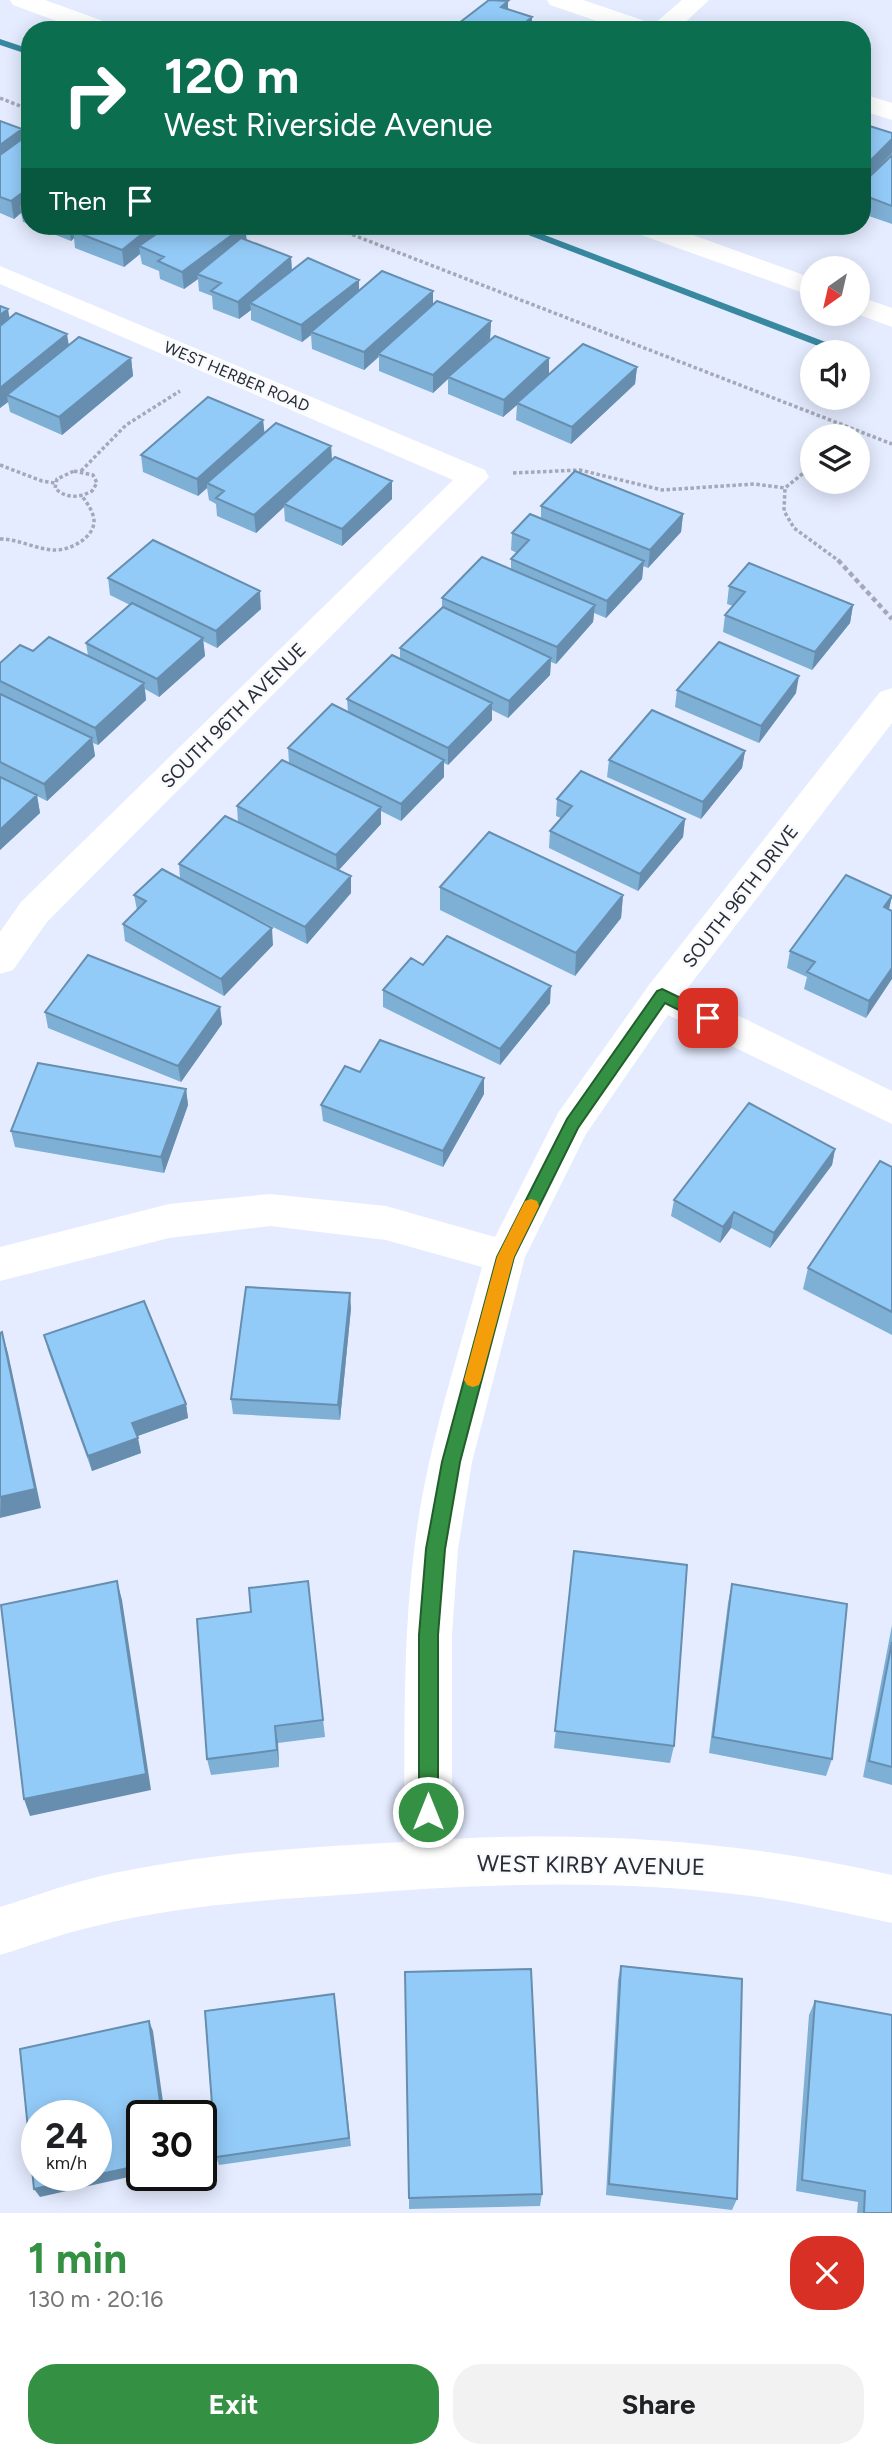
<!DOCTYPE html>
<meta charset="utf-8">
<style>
:root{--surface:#fff;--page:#f2f2f2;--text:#202124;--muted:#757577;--accent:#349143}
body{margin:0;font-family:Figtree,sans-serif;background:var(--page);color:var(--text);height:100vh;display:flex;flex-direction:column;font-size:26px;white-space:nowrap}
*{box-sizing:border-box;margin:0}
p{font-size:23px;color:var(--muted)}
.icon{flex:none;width:38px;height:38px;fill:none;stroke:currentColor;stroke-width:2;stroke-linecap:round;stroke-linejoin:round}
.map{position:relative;height:2213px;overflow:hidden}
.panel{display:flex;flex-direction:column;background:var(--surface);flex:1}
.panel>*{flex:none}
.banner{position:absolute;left:21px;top:21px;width:850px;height:214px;border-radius:28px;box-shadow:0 4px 18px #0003;background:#0b6e4f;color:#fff;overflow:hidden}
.needle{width:46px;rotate:214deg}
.buttons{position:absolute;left:800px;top:256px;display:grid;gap:14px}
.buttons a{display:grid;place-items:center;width:70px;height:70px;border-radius:50%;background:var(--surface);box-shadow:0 4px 18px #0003;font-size:35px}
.speed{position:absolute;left:21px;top:2100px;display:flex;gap:14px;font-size:35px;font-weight:700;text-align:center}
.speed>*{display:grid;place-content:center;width:91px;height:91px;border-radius:50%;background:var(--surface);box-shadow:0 4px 18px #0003;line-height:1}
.speed small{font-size:18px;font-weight:400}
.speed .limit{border:4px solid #111;border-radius:10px;background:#fff;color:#111}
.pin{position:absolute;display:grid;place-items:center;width:60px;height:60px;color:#fff;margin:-30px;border-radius:14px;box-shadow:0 4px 10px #0006}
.me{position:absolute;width:77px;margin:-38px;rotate:0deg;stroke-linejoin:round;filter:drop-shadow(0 0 5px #0008)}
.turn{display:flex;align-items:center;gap:24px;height:147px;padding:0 28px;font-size:32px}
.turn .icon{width:91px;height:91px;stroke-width:2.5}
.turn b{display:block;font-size:49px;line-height:60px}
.then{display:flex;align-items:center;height:66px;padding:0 28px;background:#0003;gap:14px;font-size:26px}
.round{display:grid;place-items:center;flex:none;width:74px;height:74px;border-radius:28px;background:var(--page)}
.head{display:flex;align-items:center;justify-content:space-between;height:119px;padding:0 28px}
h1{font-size:42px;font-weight:700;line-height:52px;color:var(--accent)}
.button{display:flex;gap:14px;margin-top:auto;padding:14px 28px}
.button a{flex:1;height:80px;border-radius:28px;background:var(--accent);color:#fff;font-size:28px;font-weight:700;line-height:80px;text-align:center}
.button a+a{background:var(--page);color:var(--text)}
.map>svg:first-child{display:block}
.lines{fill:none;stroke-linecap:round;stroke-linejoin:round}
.stream{fill:#3888a0;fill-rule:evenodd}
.path-far1{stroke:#a3a9b8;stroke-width:3.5;stroke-dasharray:3.5 2.5;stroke-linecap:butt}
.path{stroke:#a3a9b8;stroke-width:4.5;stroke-dasharray:5 3.5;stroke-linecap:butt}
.minor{fill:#fff;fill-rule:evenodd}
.wall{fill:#7eafd5}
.shaded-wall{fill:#678eae}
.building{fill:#93cbf8;stroke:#678eae;stroke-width:2}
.route{fill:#349143;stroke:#225e2c;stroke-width:2}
.slow{fill:#f59e0b}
.labels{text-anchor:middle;stroke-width:5;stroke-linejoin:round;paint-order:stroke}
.far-street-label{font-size:16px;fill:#282c34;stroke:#f8fafe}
.street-label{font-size:19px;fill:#282c34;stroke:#f8fafe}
.near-street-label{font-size:23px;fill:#282c34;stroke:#f8fafe}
</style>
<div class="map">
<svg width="892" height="2213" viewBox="0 0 892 2213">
<rect width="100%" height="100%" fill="#e5ecff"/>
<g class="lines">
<!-- stream -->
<path class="stream" d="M0,39L30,49V55L0,45Z
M505,226H521L836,346L834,349H826Z"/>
<!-- path-far1 -->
<path class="path-far1" d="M0,98L30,110
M330,226L892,444
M0,465L42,481L55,483
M812,466L785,488L784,511L794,528L839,561
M74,471L93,475L97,483L92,491C79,498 66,499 55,488L57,479Z
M81,471L126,425L180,391
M513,473L580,470L662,490L754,484L785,488
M0,539C19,539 35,549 54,550C69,551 95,538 94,520C93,511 87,503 82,496"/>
<!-- path -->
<path class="path" d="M838,560L892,619"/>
<!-- minor -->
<path class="minor" d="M10,0H45L114,25L117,30H81L13,5Z
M547,0H583L654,24L682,0H709L677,30H623L550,5Z
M863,94L892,103V120L863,111Z
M629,226H668L812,278V296L633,232Z
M0,266L485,470L489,477L47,922L13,970L0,974V932L21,902L453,480L0,284Z
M858,296L892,308V327L854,313H858Z
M892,688V723L686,990L892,1091V1124L668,1015L586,1134L525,1257L472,1462L458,1549L452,1635V1839C601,1831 747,1842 892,1875V1923C845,1913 799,1902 751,1896C620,1879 486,1883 354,1894C268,1900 180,1905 96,1926C64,1933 32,1945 0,1955V1907C32,1897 64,1885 97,1877C196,1854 302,1847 404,1842C405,1745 402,1647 414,1551C425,1454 457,1360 482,1267L386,1240L270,1226L169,1238L0,1281V1247L169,1204L270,1194L386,1206L495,1237L558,1113L649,985L880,692Z"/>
</g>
<!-- wall -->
<path class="wall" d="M0,121L24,138L30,134V224L23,222L21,213L14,219L0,213Z
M863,124L892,133V153L865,180L892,155V224L863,214Z
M33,226H245L246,240L291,257L292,271L359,280V290L433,291V304L491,321L490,339L477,352L549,375L637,367L635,384L571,444L516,420L517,405L503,417L448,394V379L433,393L379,371V357L364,370L312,349L311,335L302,342L251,320V310L239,319L213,309L212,296L199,291L198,279L184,289L160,279L159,271L142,264L140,254L124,267L75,248L74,238L71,241Z
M0,306L10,319L69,345L131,358L133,376L62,435L10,412L8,402L0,408Z
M263,420L264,433L331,446L332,460L392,499L342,546L285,521L284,507L256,533L217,516L216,504L209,500L207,488L198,496L143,472L141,455Z
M541,506L683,514L681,532L648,568L643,566L642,579L606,618L594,613L593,622L556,664L551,662L550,675L508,718L492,710V720L448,765L444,763V777L401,821L381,811V824L338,871L351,876V893L307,944L229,905L273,945L224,996L125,941L123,924L137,910L134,895L180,879L179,864L238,823L237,806L289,763L288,748L348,712L347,699L400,659V648L442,607V598L511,569V559L517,553L511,550L512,533L541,518Z
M108,578L261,609L217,648L203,641L205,656L159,697L145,689L146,700L98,745L93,743L95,756L47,801L37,796L40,813L0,850V663L33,651L88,656L86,643L130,605L110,595Z
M729,586L853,605L850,623L812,670L723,632L725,615L733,606L727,604Z
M677,690L796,693L759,743L675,707Z
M745,751L742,768L701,819L607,777L609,760Z
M557,799L685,819L683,837L638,891L549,848L550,831L561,818L556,816Z
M440,887L623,895L621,918L575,976L440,910Z
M892,896L889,909L892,911L866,1018L804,989L807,977L787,968L790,951Z
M423,965L550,1003L500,1065L383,1007V990Z
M220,1007L222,1024L181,1082L48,1028L45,1012Z
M360,1072L484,1094L443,1167L323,1121L321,1105Z
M186,1089L188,1105L164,1173L15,1147L11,1131Z
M835,1149L832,1165L770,1248L731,1228L720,1243L671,1216L674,1200Z
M892,1167V1335L803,1289L808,1268Z
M351,1308L340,1420L233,1414L231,1399Z
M44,1335L186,1404L188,1418L137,1436L141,1453L92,1471L48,1350Z
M574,1551L674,1746L670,1763L554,1748Z
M308,1581L325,1737L278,1743L279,1767L211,1775L207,1759L251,1612Z
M732,1584L832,1759L826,1776L709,1753L728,1603Z
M892,1625V1785L863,1777Z
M621,1966L737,2199L732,2210L606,2195L618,1980Z
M334,1994L351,2146L219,2165L216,2157Z
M815,2001L892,2213H857L858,2202L796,2191L809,2015Z
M542,2194L540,2206L409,2209V2198Z"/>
<!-- shaded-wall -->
<path class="shaded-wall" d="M508,1V18L501,7Z
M532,17V30H516Z
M22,129L25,146L0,165V145Z
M892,139V153L863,183V168Z
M30,187V207L20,204L21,213L14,219L11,201Z
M69,226H90L73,231L74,238L71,241Z
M152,226H176L139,246L140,254L124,267L122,250Z
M244,226H245L247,242L197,274L198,279L184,289L182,272Z
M291,257L292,275L250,303L251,310L239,319L238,302Z
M359,280V297L311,332V335L302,342L301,325Z
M433,291V308L378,354V357L364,370V352Z
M8,309L11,327L0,335V315Z
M491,321L490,339L450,377H448V379L433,393V375Z
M67,334L70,352L7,395L8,402L0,408V388Z
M131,358L133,376L62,435L59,417Z
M549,358V376L517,403V405L503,417L504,400Z
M637,367L635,384L571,444L572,427Z
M263,420L265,437L207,483V488L198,496L197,479Z
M331,446L332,464L284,504V507L256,533L254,515Z
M392,481V499L342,546V529Z
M683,514L681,532L648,568L650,550Z
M644,561L642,579L606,618L607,601Z
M260,591L261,609L217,648L216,631Z
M595,605L593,622L556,664L557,647Z
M853,605L850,623L812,670L815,652Z
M203,638L205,656L159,697L157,679Z
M551,658L550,675L508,718L509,701Z
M799,676L796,693L759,743L761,726Z
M144,683L146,700L98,745L95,728Z
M492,703V720L448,765V748Z
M92,738L95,756L47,801L44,784Z
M745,751L742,768L701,819L703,802Z
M444,760V777L401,821V804Z
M37,795L40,813L0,850V830Z
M381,807V824L337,872L336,855Z
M685,819L683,837L638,891L640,874Z
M351,876V893L307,944L305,927Z
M623,895L621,918L575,976L576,953Z
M892,896L888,913L884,907Z
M272,928L273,945L224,996L221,979Z
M892,968V979L866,1018L869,1001Z
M551,986L550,1003L500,1065V1049Z
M220,1007L222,1024L181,1082L178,1066Z
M484,1078V1094L443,1167V1151Z
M186,1089L188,1105L164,1173L161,1157Z
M835,1149L832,1165L770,1248L774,1233Z
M734,1212L731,1228L720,1243L723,1227Z
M350,1293L351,1308L340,1420L338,1405Z
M2,1332L8,1353L41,1508L0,1518Z
M186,1404L188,1418L135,1437L132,1423Z
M138,1438L141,1453L92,1471L88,1456Z
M117,1581L122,1600L151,1790L30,1816L24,1799Z
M275,1726L278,1743L279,1767L277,1750Z
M149,2021L153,2031L165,2116H162Z
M142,2165V2174L40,2197L34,2189Z"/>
<!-- building -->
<path class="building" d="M489,0L508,1L501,7L532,17L516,30H450Z
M0,121L22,129L0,145Z
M863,124L892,133V139L863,168Z
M29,134L30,187L11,201L0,197V155Z
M892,155V206L863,195V183Z
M30,197V208L20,204Z
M79,226H152L122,250L73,231Z
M168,226H244L182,272L158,261L164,257L139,246Z
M241,238L291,257L238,302L211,291L221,283L197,274Z
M308,258L359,280L301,325L250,303Z
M382,271L433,291L364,352L311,332Z
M437,301L491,321L433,375L378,354Z
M0,306L8,309L0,315Z
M16,313L67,334L0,388V326Z
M495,336L549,358L504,400L448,377Z
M79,337L131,358L59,417L7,395Z
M583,344L637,367L572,427L517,403Z
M208,397L263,420L197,479L141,455Z
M276,423L331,446L254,515L216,498L224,491L207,483Z
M335,457L392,481L342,529L284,504Z
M575,471L683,514L650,550L541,506Z
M530,514L644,561L607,601L511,559L529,540L512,533Z
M153,540L260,591L216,631L108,578Z
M482,557L595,605L557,647L442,598Z
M749,563L853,605L815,652L725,615L745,592L729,586Z
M132,603L203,638L157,679L86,643Z
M443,607L551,658L509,701L400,648Z
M49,637L144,683L95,728L0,681V663L20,645L33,651Z
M719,642L799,676L761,726L677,690Z
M392,655L492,703L448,748L347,699Z
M0,694L92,738L44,784L0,762Z
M332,704L444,760L401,804L288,748Z
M652,710L745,751L703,802L609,760Z
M282,760L381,807L336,855L237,806Z
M581,771L685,819L640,874L550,831L572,806L557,799Z
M0,777L37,795L0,830Z
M225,816L351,876L305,927L179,864Z
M489,832L623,895L576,953L440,887Z
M162,869L272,928L221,979L123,924L146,901L134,895Z
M846,875L892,896L884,907L892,911V968L869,1001L807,972L815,962L790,951Z
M447,936L551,986L500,1049L383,990L411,958L423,965Z
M88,955L220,1007L178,1066L45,1012Z
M380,1040L484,1078L443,1151L321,1105L345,1066L360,1072Z
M38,1063L186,1089L161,1157L11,1131Z
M749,1103L835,1149L774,1233L734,1212L723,1227L674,1200Z
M880,1161L892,1167V1312L808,1268Z
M246,1287L350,1293L338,1405L231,1399Z
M144,1301L186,1404L132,1423L138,1438L88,1456L44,1335Z
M2,1332L35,1489L0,1497V1333Z
M574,1551L687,1565L674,1746L555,1731Z
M117,1581L146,1774L24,1799L1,1605Z
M308,1581L323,1720L275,1726L277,1750L207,1759L197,1619L251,1612L249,1588Z
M732,1584L847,1604L832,1759L713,1737Z
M892,1642V1767L869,1761Z
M621,1966L742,1979L737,2199L609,2184Z
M531,1969L542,2194L409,2198L405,1972Z
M334,1994L349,2138L216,2157L205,2011Z
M815,2001L892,2015V2213H864L865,2191L802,2180Z
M149,2021L162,2116H142V2165L96,2175V2116H37V2175H96L34,2189L20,2049Z"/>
<!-- route -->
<path class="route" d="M662,989L714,1014L716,1018L714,1022H703L665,1003L578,1128L514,1257L460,1462L445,1549L438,1635V1812L435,1819L428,1821L421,1819L419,1812V1635L426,1549L442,1462L497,1257L567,1119L657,991Z"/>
<!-- slow -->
<path class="slow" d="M531,1199L537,1201L539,1206L514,1257L481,1380L479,1385L473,1387L467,1385L464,1380L497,1257L525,1201Z"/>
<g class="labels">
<!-- far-street labels -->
<g class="far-street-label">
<text transform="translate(237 376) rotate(23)" y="6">WEST HERBER ROAD</text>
</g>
<!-- street labels -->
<g class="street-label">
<text transform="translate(233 715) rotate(-45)" y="7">SOUTH 96TH AVENUE</text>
<text transform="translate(740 896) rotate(-52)" y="7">SOUTH 96TH DRIVE</text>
</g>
<!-- near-street labels -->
<g class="near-street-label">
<text transform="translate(591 1865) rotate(1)" y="8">WEST KIRBY AVENUE</text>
</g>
</g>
</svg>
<div class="buttons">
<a><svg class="needle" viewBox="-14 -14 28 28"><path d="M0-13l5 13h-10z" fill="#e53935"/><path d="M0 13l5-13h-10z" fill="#757577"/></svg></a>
<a><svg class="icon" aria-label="sound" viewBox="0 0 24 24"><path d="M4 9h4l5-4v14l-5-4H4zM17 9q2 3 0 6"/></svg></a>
<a><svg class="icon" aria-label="layers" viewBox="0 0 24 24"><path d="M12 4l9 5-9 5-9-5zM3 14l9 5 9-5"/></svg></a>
</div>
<div class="speed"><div>24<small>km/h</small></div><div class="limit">30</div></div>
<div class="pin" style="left:708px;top:1018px;background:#d93025"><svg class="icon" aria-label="arrive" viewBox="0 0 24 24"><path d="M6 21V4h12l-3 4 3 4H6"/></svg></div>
<svg class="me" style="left:428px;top:1812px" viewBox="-20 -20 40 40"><circle r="17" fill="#349143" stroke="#fff" stroke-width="3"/><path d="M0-11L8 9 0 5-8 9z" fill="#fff"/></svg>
<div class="banner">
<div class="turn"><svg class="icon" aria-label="right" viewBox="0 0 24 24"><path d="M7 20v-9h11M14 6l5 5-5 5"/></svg><div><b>120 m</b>West Riverside Avenue</div></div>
<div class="then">Then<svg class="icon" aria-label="arrive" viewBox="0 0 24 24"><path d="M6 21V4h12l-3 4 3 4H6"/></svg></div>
</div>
</div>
<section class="panel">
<div class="head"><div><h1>1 min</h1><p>130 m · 20:16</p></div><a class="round" style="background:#d93025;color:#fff"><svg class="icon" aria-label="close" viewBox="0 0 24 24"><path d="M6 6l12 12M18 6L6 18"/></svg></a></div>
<div class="button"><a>Exit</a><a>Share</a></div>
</section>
